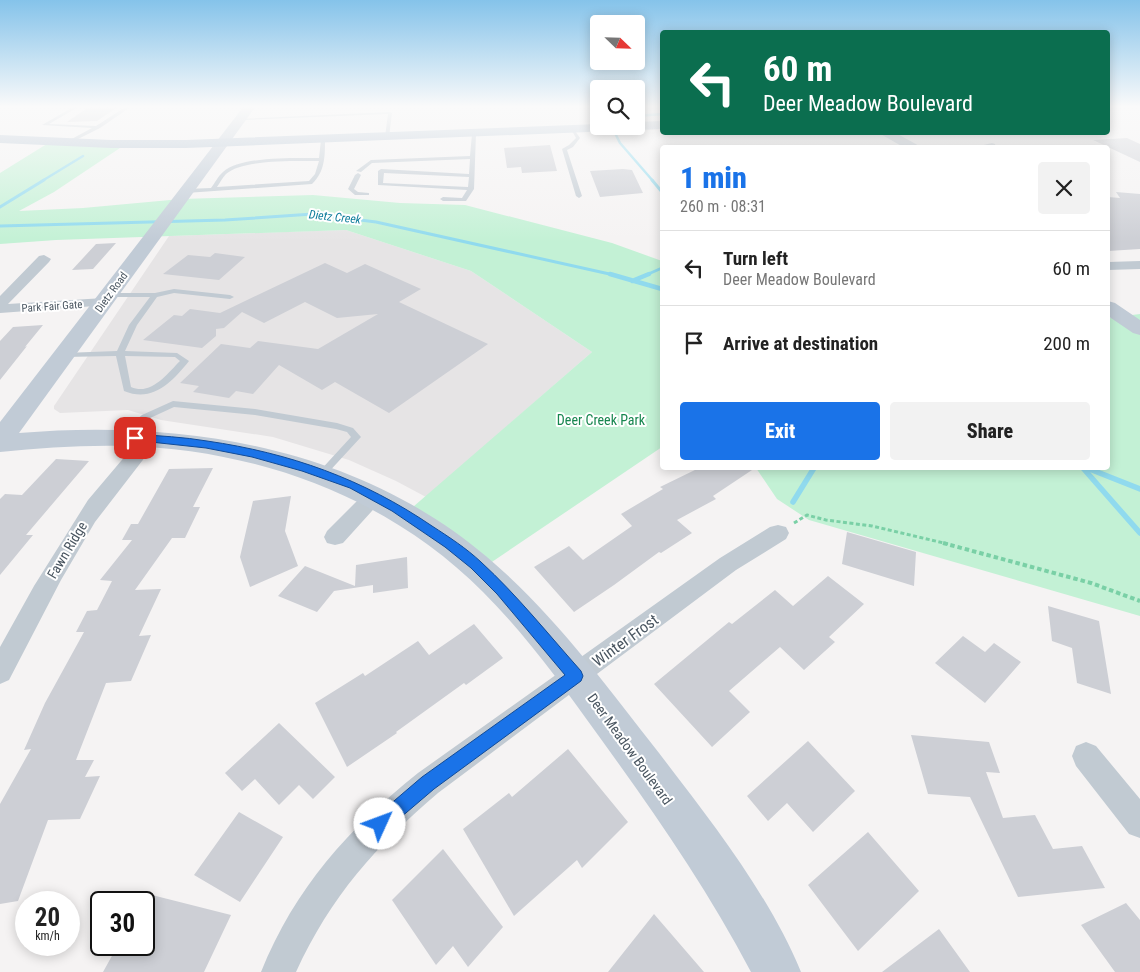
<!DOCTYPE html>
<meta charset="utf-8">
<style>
:root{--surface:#fff;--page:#f2f2f2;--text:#222;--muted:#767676;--line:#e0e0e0;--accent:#1a73e8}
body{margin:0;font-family:"Roboto Condensed",sans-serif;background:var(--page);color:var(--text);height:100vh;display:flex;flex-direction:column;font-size:19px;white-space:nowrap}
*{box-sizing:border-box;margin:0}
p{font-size:16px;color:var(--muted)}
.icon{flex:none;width:28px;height:28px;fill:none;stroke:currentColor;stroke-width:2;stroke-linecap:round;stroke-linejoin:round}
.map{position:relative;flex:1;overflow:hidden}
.side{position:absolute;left:660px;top:145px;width:450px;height:325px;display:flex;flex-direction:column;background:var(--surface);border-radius:5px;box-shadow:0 2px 12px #0003}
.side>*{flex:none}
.guide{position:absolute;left:660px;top:30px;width:450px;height:105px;border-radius:5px;box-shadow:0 2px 12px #0003;background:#0b6e4f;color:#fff;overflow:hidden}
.needle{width:32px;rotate:113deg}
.controls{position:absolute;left:590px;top:15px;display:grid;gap:10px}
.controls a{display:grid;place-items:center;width:55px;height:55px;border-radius:5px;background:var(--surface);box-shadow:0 2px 12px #0003;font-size:25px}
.speed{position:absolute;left:15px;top:891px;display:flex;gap:10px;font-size:25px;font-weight:700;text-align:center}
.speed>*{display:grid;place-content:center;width:65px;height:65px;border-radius:50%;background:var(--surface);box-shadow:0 2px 12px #0003;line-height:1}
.speed small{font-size:12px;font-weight:400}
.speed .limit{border:2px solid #111;border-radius:8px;background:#fff;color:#111}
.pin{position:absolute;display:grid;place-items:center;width:42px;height:42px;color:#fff;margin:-21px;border-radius:10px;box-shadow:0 2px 8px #0006}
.me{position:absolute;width:55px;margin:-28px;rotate:47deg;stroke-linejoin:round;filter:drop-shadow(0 0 4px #0008)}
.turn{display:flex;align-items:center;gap:18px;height:105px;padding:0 20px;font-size:22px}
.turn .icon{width:65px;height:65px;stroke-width:2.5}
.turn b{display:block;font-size:35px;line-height:42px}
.round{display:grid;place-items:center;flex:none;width:52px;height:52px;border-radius:5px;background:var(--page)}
.head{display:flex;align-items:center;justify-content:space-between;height:85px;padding:0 20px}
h1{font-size:30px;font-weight:800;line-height:38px;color:var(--accent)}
.button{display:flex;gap:10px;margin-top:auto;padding:10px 20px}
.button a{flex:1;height:58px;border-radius:5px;background:var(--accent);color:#fff;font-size:20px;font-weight:800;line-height:58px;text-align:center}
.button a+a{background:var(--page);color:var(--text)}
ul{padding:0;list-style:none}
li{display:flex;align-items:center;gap:15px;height:75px;padding:0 20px;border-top:1px solid var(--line)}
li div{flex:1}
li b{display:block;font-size:19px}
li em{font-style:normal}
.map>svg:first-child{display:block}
.education{fill:#e6e4e5}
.green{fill:#c3f1d5}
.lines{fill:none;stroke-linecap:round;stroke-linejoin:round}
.stream-far3{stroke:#90daee;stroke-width:2.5}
.stream-far2{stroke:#90daee;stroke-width:3}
.stream-far1{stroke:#90daee;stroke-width:4.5}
.stream{stroke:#90daee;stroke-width:5.5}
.building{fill:#cdcfd5}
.path-far1{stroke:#7ad0a6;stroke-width:3;stroke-dasharray:4 2.5;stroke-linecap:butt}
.path{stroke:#7ad0a6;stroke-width:4;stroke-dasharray:4.5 3;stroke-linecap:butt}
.lane{fill:#c1cad2;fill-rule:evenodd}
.street{fill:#c1cad2;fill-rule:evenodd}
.secondary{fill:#c1cbd6;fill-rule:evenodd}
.primary{fill:#b3c2d1;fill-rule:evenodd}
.route{fill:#1a73e8;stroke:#114b97}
.labels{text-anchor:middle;stroke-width:4;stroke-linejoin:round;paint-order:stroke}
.far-street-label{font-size:11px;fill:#4a5661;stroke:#fff}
.far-water-label{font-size:12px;font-style:italic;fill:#0c7c9b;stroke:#fff}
.park-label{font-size:14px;fill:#17864f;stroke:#fff}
.street-label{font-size:14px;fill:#4a5661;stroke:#fff}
.near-street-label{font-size:16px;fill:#4a5661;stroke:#fff}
</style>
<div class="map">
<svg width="1140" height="972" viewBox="0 0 1140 972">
<rect width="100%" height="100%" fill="#f5f3f3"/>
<!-- education -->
<path class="education" d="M346,230L471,271L592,352L426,497L396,481L349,460L273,437L161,420L128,410L60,413L54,409V406L169,236Z"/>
<!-- green -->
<path class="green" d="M50,142L126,144L54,192L19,211L83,208L181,199L313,195L400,203L465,205L612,243L662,261V447L480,570L406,513L592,352L471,271L346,230L56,240L0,244V173Z
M1140,314V616L809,520L777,499L756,468H1108V318Z"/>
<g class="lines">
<!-- stream-far3 -->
<path class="stream-far3" d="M636,116L662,114
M616,135L620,143L653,181
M42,181L83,156"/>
<!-- stream-far2 -->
<path class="stream-far2" d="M652,180L662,192
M0,207L44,180
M0,226L225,220L313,214L376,222L614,275
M646,275L662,268"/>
<!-- stream-far1 -->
<path class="stream-far1" d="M610,274L662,289
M632,281L649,274"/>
<!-- stream -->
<path class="stream" d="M1083,468L1140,533
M1087,468L1140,489
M793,502L814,468"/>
</g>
<!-- building -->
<path class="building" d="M90,106H119L97,121L67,122Z
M1127,138L1140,144V162L1093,140Z
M550,145L557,171L522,173L521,167L507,168L504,148Z
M623,169L632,170L643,193L600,197L590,171Z
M1116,192L1140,194V249L1108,251V197L1120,198Z
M116,243L93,269L72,270L96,244Z
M215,253L245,257L219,280L163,274L188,255L210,257Z
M325,263L347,273L365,264L421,289L399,302L488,344L389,413L335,382L322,390L279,365L253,394L236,391L229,398L193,392L199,386L180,383L221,344L250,348L258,341L318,349L378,314L337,318L305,302L264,323L242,312L224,328L216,329V336L202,348L143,340L174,315L182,316L190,309L220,313Z
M43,325L25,347L27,346L0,380V341L13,327Z
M56,459L89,461L26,535H33L0,575V499L5,494L22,495Z
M213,468L193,507H200L185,538H172L135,590L161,589L139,636L151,635L131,681L106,683L76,760H94L85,777L100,776L80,819L48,820L18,901L0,904V804L31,749L24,750L45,703L84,632H76L87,611L97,610L112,581L100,580L132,540H122L131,524H138L169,469Z
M699,468H755L713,496L716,499L677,520L692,533L661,553L659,552L614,585L574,612L534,567L569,546L583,560L632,526L621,514L663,489L660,487Z
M291,496L285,531L298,566L250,587L240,557L253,501Z
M847,532L916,552L914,586L842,564Z
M407,557L408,588L373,593V585L334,591L317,612L278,596L305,566L355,586L356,565Z
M828,576L864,604L829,637L835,642L804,670L780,647L729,691L750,712L712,747L654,684L729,622L732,624L775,590L793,606Z
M1048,606L1099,621L1111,694L1077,683L1072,648L1052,641Z
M474,624L503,658L466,685L464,683L396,732L397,733L347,767L315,703L363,673L365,676L418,641L429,655Z
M963,636L985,652L994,643L1021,662L985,703L935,663Z
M279,723L335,777L313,799L299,785L279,805L255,779L242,791L225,773Z
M911,735L989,742L1000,773L986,772L1003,818L1035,815L1053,849L1082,846L1105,888L1018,897L970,797L928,794Z
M808,741L855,791L813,832L787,803L768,821L747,796Z
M568,749L628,822L582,868L577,860L514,916L463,829L509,793L512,797Z
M239,812L283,837L240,902L194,875Z
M868,832L919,891L858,951L808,885Z
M443,849L503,927L468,967L453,946L436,965L392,900Z
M144,893L231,915L204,972H103L118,945H144Z
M1126,903L1140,920V972H1115L1081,925Z
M654,914L704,972H608Z
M939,929L970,972H882Z"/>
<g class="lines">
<!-- path-far1 -->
<path class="path-far1" d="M794,523L807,515L826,520L872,526L948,544"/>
<!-- path -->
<path class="path" d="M943,543L1091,583L1140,601"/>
<!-- lane -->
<path class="lane" d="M75,106H80L49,124L96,126L127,106H132L100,128L70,143L68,141L92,128L42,125Z
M390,112L392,113L389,137L387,138L385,137L388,114L241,120L239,119Z
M573,128L580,138L573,147L567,150L582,196L579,198L576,196L562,149L569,145L576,138L571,129Z
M474,133L476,134L474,189L466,201H443L440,199L443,197L462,198L467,190L378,185V171L381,169L469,174L470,159L372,163L361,172L356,171L371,160L470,156L472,134ZM384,173L469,177L468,187L383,183Z
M323,139L325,140C325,156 325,172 312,184L186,193L183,191L186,189L211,188C215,183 218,176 223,172C240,156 296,158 319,158L321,140ZM319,161L315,174L309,181L217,187C220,183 222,178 226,174C242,159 297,161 319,161Z
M358,173L361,175L354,189L358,192L369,193V195H355L348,189L355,175Z
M174,289L230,295L234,297L230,299L174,293L157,297L137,325L125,351L177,353L189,361C172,382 153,403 124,391L116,356L64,357L60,355L64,353L117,351L129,325L150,297H106V293H155ZM125,356L175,357L180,361C167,374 151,396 131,387Z
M173,401L255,409L337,423L353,428L361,437L325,476L322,478L317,474L351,437L347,432L336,429L255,415L174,407L148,419L124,439H118L116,437L118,435L142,415Z"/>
<!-- street -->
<path class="street" d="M992,143L995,144L996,148H971Z
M44,255L51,259L49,262L8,304L104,298L109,299L111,302L109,305L0,313V296L39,256Z
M1140,261V269L1108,270V262Z
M150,433L157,435L159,439L95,522L61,580L9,680L0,684V647L34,586L88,500L143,435Z
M374,488L381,491L384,496L381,501L343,543L335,545L327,543L324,537L327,531L367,491Z
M778,525L786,527L789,533L786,539L736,570L438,793C375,847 331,896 296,972H261C295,888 348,829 418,773L720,558L770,527Z
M1086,742L1096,746L1140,799V838L1129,834L1076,766L1072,756L1076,746Z"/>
<!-- secondary -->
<path class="secondary" d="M244,106H256L19,433C184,419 357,447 487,557C553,613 606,685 659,753C710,820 769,894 801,972H751C707,888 653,811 598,735C562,685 526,635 483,592C389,497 256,449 124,446C82,445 41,448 0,452V422Z
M877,132H894L923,148H905Z
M1108,301L1115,303L1140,320V335L1133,333L1108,316Z"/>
<!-- primary -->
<path class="primary" d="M662,121V129L186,148H111L0,143V135L111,140H186L599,124V126H636V122Z"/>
</g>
<!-- sky -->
<linearGradient id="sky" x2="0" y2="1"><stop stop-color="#85c3ea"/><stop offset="0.44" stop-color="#fafafa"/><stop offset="1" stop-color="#fafafa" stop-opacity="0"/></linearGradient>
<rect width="1140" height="242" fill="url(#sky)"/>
<!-- route -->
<path class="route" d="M135,434C159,436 184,437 207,441C290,453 363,479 432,526C449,537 466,548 481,562C517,595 548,634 581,671L583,676L581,681L434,789L386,830L380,833L374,830L371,824L374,818L422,777L565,675L497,594L471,568L445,547L392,511L350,488L302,471L252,457L206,448L132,440L130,438Z"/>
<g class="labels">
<!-- far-street labels -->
<g class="far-street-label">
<text transform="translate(111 292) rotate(-54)" y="4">Dietz Road</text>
<text transform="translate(52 306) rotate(-4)" y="4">Park Fair Gate</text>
</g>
<!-- far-water labels -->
<g class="far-water-label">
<text transform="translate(335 217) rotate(6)" y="4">Dietz Creek</text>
</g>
<!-- park labels -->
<g class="park-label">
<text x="601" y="425">Deer Creek Park</text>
</g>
<!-- street labels -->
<g class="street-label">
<text transform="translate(67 550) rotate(-59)" y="5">Fawn Ridge</text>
<text transform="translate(630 749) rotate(54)" y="5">Deer Meadow Boulevard</text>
</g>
<!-- near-street labels -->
<g class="near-street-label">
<text transform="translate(625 640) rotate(-36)" y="6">Winter Frost</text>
</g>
</g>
</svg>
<div class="controls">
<a><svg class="needle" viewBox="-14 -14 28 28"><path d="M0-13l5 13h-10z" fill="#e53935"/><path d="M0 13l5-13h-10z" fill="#767676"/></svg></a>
<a><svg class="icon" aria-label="search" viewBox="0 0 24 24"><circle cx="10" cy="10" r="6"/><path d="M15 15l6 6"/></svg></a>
</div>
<div class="speed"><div>20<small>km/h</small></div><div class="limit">30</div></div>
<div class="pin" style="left:135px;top:438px;background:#d93025"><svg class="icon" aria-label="arrive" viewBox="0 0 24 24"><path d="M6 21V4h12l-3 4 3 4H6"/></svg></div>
<svg class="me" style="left:380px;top:824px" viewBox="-20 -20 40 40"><circle r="19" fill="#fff"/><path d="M0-13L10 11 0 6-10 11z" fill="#1a73e8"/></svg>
<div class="guide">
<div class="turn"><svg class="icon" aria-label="left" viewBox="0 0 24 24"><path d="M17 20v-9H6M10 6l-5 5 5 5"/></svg><div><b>60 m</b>Deer Meadow Boulevard</div></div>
</div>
<section class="side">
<div class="head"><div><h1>1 min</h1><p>260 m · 08:31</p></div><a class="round"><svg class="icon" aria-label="close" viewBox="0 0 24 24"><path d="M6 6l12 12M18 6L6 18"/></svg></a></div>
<ul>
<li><svg class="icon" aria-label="left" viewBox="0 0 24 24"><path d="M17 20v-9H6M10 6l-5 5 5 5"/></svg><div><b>Turn left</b><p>Deer Meadow Boulevard</p></div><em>60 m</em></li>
<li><svg class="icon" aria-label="arrive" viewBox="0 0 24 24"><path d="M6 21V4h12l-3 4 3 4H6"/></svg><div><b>Arrive at destination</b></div><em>200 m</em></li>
</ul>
<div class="button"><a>Exit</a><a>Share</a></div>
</section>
</div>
